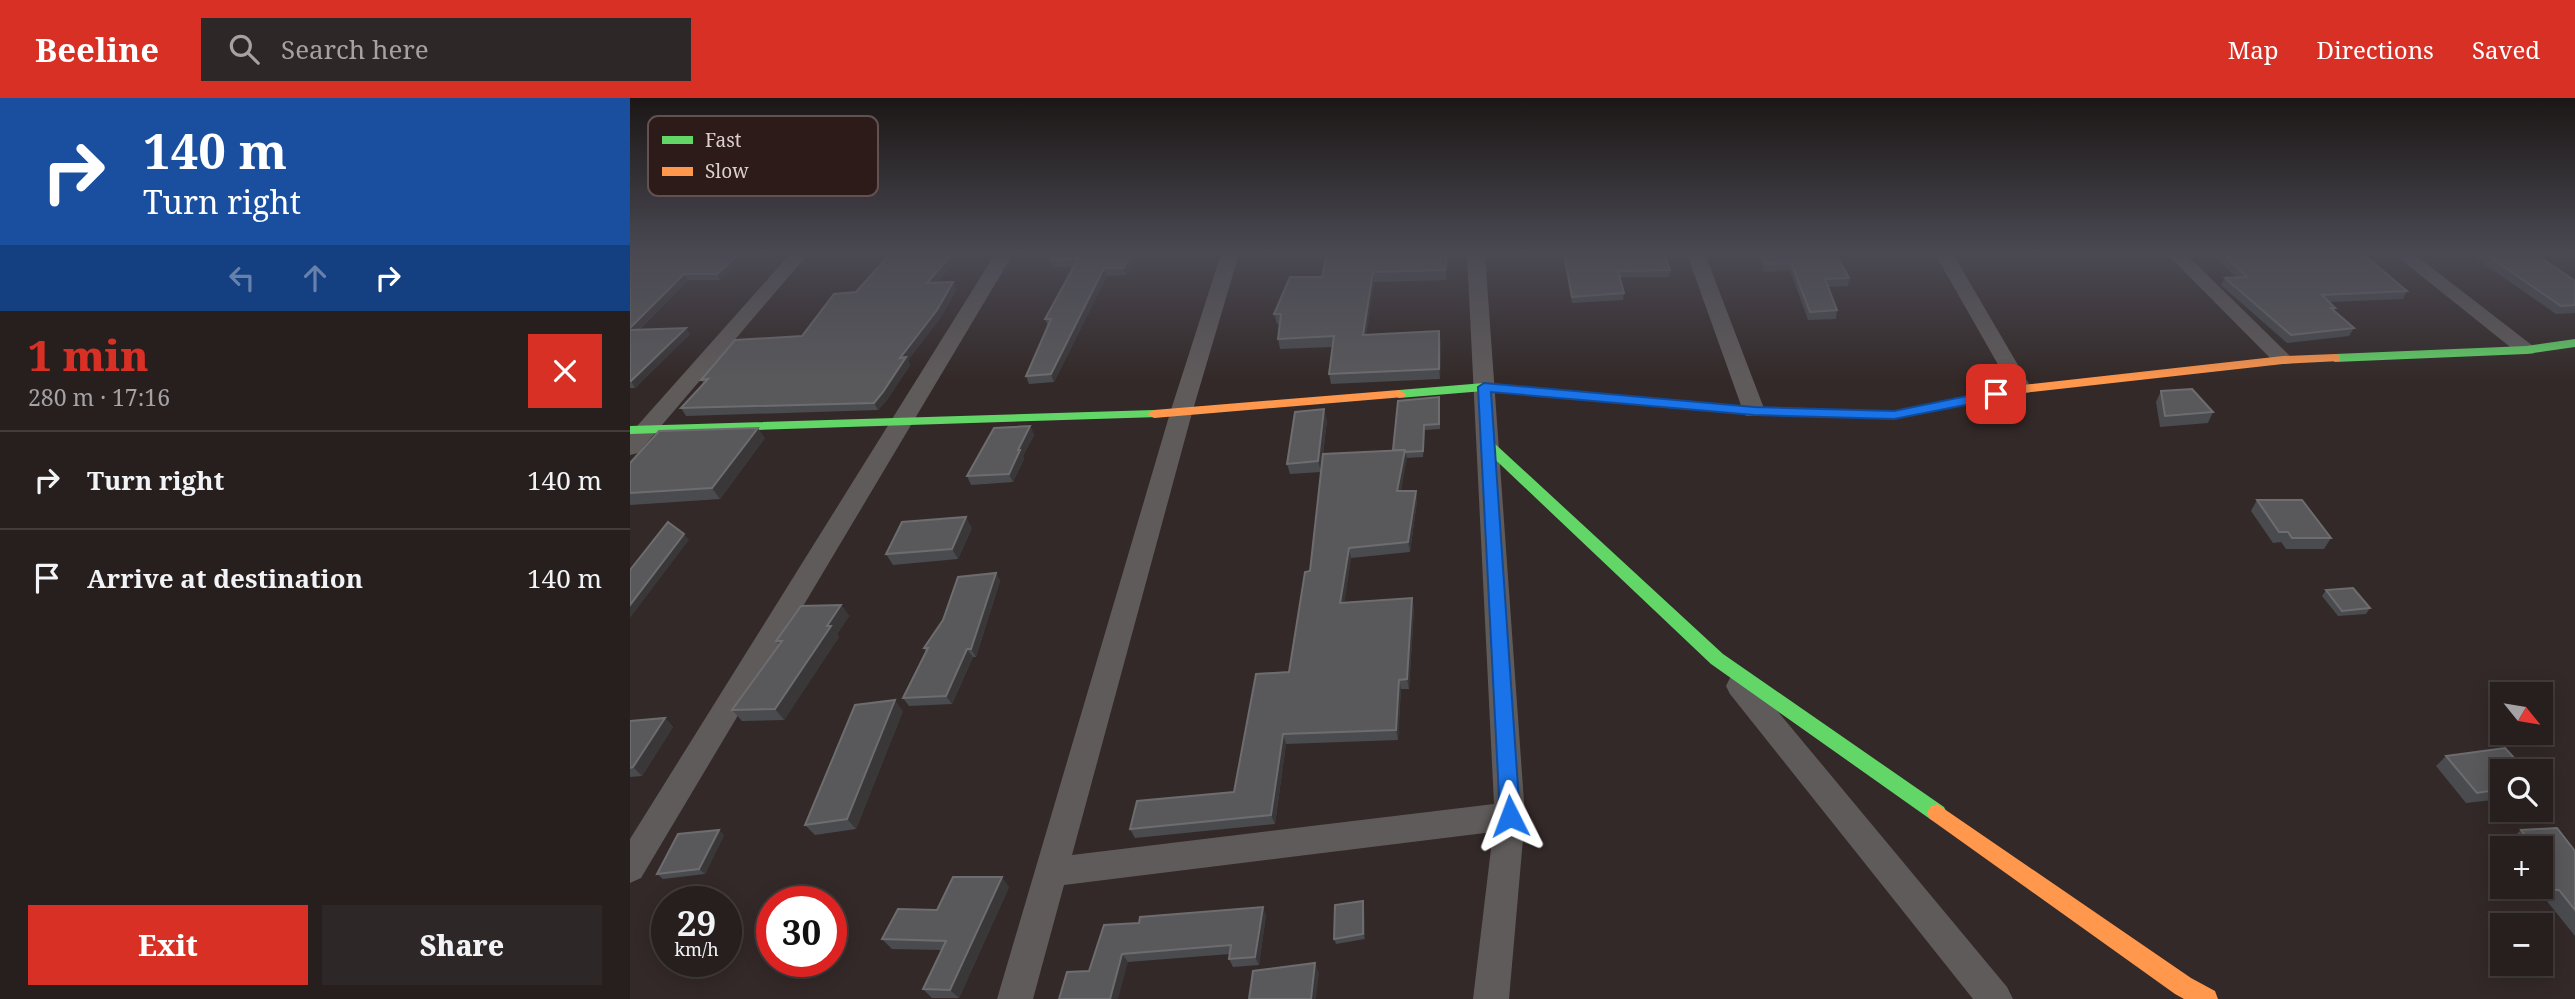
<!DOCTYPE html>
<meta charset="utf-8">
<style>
:root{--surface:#261f1e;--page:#2e2727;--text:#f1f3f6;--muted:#a4a2a4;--line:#423d3c;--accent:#d93025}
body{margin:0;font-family:"Noto Serif",serif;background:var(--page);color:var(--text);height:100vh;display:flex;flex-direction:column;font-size:26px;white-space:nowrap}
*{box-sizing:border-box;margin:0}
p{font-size:23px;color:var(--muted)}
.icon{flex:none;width:38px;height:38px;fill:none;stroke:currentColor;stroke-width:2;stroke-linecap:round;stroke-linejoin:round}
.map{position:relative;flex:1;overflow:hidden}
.details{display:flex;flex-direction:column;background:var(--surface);width:630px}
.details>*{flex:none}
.hud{background:#1a4fa0;color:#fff;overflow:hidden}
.needle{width:46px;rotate:120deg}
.tools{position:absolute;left:1860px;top:584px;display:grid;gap:14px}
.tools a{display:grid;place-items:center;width:63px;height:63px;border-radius:0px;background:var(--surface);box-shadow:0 4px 18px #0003,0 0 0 2px var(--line);font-size:35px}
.speed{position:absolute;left:21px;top:788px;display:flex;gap:14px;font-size:35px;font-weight:700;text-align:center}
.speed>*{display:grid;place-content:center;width:91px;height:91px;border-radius:50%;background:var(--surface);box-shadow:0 4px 18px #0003,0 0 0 2px var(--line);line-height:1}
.speed small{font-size:18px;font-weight:400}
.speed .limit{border:10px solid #d22;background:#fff;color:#111}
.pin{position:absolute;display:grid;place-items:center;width:60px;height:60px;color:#fff;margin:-30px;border-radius:14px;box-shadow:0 4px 10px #0006}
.me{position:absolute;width:77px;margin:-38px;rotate:357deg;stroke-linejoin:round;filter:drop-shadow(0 0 5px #0008)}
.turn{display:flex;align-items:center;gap:24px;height:147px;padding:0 28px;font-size:32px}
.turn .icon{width:91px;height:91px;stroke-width:2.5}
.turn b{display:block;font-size:49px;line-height:60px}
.lanes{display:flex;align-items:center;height:66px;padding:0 28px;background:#0003;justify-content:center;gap:35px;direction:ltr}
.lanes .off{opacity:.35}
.round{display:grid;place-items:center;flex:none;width:74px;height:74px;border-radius:0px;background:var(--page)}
.headline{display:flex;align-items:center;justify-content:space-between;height:119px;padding:0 28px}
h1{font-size:42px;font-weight:800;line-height:52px;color:var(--accent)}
.action{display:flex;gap:14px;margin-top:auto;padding:14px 28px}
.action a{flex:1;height:80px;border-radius:0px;background:var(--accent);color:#fff;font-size:28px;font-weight:800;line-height:80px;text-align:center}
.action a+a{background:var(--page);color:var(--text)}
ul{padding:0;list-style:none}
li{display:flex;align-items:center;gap:21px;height:98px;padding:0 28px;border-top:2px solid var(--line)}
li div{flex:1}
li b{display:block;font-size:26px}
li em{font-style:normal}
header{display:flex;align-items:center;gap:42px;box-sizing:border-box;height:98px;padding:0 35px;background:var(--accent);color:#fff}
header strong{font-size:33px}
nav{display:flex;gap:38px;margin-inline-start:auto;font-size:24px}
.search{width:490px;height:63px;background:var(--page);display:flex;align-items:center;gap:18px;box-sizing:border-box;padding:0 24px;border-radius:0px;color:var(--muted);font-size:26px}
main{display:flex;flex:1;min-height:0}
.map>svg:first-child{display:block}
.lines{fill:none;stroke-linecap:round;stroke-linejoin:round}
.street{fill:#605b5b;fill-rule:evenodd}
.fast{fill:#63d668;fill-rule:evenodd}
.slow{fill:#ff974d;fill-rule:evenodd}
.wall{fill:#494b4f}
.shaded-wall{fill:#3a3739}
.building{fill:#59595c;stroke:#6d6c6e;stroke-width:2}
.route{fill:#1a73e8;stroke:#114b97;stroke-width:2}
.key{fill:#2d1b1a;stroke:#625150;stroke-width:2}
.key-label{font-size:19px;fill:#dccfcf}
</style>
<header>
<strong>Beeline</strong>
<div class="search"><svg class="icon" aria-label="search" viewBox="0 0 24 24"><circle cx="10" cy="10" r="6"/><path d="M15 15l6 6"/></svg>Search here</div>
<nav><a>Map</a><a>Directions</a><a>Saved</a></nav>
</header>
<main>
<section class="details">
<div class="hud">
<div class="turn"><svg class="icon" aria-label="right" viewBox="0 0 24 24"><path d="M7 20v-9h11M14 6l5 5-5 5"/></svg><div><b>140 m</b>Turn right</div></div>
<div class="lanes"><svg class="icon off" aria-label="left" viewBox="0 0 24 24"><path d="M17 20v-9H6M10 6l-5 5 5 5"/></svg><svg class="icon off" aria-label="ahead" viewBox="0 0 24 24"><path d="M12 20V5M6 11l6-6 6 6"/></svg><svg class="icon" aria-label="right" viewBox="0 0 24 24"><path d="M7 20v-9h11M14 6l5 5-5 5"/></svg></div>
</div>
<div class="headline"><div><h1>1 min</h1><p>280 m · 17:16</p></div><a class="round" style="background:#d93025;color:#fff"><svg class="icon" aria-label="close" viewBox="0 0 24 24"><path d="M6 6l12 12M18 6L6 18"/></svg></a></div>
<ul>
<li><svg class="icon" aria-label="right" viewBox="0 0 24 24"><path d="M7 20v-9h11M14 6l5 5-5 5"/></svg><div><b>Turn right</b></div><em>140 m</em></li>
<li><svg class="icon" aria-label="arrive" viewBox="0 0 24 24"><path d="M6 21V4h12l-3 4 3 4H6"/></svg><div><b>Arrive at destination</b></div><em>140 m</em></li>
</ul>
<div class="action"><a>Exit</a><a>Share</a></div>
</section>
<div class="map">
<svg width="1945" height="901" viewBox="0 0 1945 901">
<rect width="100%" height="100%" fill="#332928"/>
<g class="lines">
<!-- street -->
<path class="street" d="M160,156H178L8,355L0,357V336Z
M365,156H383L11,780L0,785V741Z
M591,156H609L562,315L442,757L864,706L837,156H855L895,718L879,901H843L863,734L434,787L403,901H367L540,315Z
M1057,156H1075L1135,313L1132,318H1116L1113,313Z
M1305,156H1323L1402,291L1399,295H1385L1382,291Z
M1537,156H1556L1660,258L1663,262L1660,266H1646Z
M1764,156H1784L1903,248L1906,252L1903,256H1889Z
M1110,577L1120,580L1377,889L1383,901H1343L1100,596L1096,588L1100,580Z"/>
<!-- fast -->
<path class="fast" d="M1945,241V249L1896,256L1705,264L1699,260L1705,256L1896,248Z
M854,285L1124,309L1264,313L1336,298L1343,302L1336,306L1264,321L1124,317L854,293L769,300L762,296L769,292Z
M524,312L531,316L529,319L0,336V328Z
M858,343L863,344L1093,556L1314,709L1317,715L1314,721L1307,724L1300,721L1081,566L853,350L851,347L853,344Z"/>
<!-- slow -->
<path class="slow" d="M1705,256L1710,257V263L1653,266L1392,295L1336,306L1329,302L1336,298L1392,287L1653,258Z
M769,292L776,296L774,299L524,320L517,316L524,312Z
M1307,706L1561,880L1585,893L1588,901H1554L1545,896L1300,721L1297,715L1300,709Z"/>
</g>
<!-- wall -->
<path class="wall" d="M0,156H119L90,182H58L9,232L60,236L5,290H0Z
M260,156H331L307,185L327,191L311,219L278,262L280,267L257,302L248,312L56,318L51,310L74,286L71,282L172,238L226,194Z
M423,156H509L496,177L477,178L424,284L399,286L396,278L418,228L415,221L444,169H423L419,162Z
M819,156L816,182L744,184L736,237L811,243L810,281L701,286L699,276L702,249L650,251L648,241L649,226H647L644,216L692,179Z
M929,156H1034L1040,172L1039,179H989L994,195L993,202L942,205L934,162H930Z
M1128,156H1206L1219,180L1218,188L1198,189L1207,212L1206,221L1178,222L1160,172L1134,174Z
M1582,156H1733L1777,193L1773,201L1699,204L1705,210L1704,213L1724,230L1719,238L1657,245L1591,187L1595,180L1606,179Z
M1840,156H1905L1945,183V215L1926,216Z
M1531,293L1583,314L1578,325L1530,329L1526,304Z
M810,304V331L795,332L793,359L776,360L771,393H786L787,403L780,454L721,460L714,505L784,510L779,591H771L768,642L656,646L645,726L505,740L500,731L604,694L659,574L680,473L763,352Z
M697,322L691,374L660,376L657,366Z
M400,328L404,337L393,358L394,361L383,384L341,387L337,378Z
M135,340L90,401L0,407V365Z
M1627,402L1701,440L1694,451H1656L1651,444L1643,445L1621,413Z
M342,430L328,461L263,467L256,456Z
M366,475L370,483L346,559H343L322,606L279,608L273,600L296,554L294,550Z
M1696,492L1740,510L1736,516L1708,518L1692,498Z
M211,507L219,518L207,536L209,539L154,622L112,623L102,612L149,547L146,543Z
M273,613L226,731L185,737L175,727Z
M35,620L43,629L12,678L0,679V623Z
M1816,658L1872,674V701L1836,705L1806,668Z
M1891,732L1945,753V838L1916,802H1910L1901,789H1911V751H1886L1880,742Z
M94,737L75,776L33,781L27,776Z
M379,789L329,900H302L293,891L312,852L262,851L252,841L307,812Z
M733,803L734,808L735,841L706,846L704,841Z
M636,817L629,867L603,869L599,861L600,856L498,864L459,873L509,825Z"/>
<!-- shaded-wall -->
<path class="shaded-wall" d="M109,156H119L90,182L87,176Z
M322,156H331L300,193L297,185Z
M502,156H509L496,177L493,170Z
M817,156H819L816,182L815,172Z
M474,170L477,178L424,284L421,276Z
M743,174L744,184L735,248L733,237Z
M54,176L58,182L2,238L0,235V230Z
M323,184L327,191L311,219L278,262L280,267L257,302L248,312L244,305L270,260Z
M56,230L60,236L5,290L1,283Z
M809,233L811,243L810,281L809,271Z
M694,311L697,322L691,374L688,363Z
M794,327L795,332L793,359V353Z
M400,328L404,337L393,358L394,361L383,384L379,376L388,352Z
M128,330L135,340L90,401L82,390Z
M775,352L777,361L769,403L767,393Z
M786,393L787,403L780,454L778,444Z
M336,419L342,430L328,461L322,451Z
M54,436L59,442L0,520V507Z
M719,450L721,460L713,515L710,505Z
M366,475L370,483L346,559L341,551Z
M782,500L784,510L779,591L777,581Z
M211,507L219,518L207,536L209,539L154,622L145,611Z
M337,551L343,559L322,606L316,598Z
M769,582L771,591L768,642L766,632Z
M265,602L273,613L226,731L217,721Z
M35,620L43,629L12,678L3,669Z
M653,636L656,646L645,726L641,717Z
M89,732L94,737L75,776L69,771Z
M372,779L379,789L329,900L320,892Z
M733,803L734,808L735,841L733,836Z
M633,809L636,817L629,867L625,859Z
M492,856L498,864L488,901H480Z
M685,865L689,875L686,901H681Z"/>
<!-- building -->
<path class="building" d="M0,156H109L87,176H54L0,230Z
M260,156H322L297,185L323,184L307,212L270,260L276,259L253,294L244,305L51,310L78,281L71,282L105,242L172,238L204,196L226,194Z
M423,156H502L493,170H474L421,276L396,278L421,221H415L448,161L419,162Z
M697,156H817L815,172L743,174L733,237L809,233V271L699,276L704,238L648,241L651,216H644L660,179H692Z
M934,156H1034L1040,172L988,173L994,195L942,199Z
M1132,156H1206L1219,180L1195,181L1207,212L1180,214L1161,164L1135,166Z
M1593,156H1733L1777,193L1692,197L1705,210H1701L1724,230L1661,237L1595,180L1617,179Z
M1855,156H1905L1945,183V207L1931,208Z
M56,230L1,283H0V232Z
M1562,291L1583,314L1535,318L1531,293Z
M809,299V326L794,327L793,353L775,354V352H763L768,303Z
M694,311L688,363L657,366L665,314Z
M400,328L388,352H390L379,376L337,378L364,330Z
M128,330L82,390L0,395V365L29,333Z
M775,352L767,393H786L778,444L719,450L710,505L782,500L777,581L769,582L766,632L653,636L641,717L500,731L507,703L604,694L626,576L659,574L675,474L680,473L693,356Z
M1627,402H1672L1701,440H1662L1658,434H1649Z
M336,419L322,451L256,456L272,424Z
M38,424L54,436L0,507V472Z
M366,475L341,551H337L316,598L273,600L298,550H294L313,522L328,479Z
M1723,490L1740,510L1712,513L1696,492Z
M211,507L197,528H201L145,611L102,612L152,543H146L171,508Z
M265,602L217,721L175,727L225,607Z
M35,620L3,669L0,670V623Z
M1875,650L1897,674H1872V691L1847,695L1816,658Z
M1927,730L1945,753V812L1929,792H1923L1911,777V751H1905L1891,732Z
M89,732L69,771L27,776L48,736Z
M323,779H372L320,892L293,891L316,843L252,841L268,811L307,812Z
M733,803V836L704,841L705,807Z
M633,809L625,859L599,861L601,847L492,856L480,901H429L437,874L459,873L474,827L509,825L510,819Z
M685,865L681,901H619L623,873Z"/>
<!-- sky -->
<linearGradient id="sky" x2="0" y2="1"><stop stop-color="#1c1716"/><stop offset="0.55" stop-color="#4a4953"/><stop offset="1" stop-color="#4a4953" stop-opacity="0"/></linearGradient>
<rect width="1945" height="282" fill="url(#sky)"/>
<!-- route -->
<path class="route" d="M854,285L1124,309L1264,313L1366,292L1373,296L1366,301L1264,321L1124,317L861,294L890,718L887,724L880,727L872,724L870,718L848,289Z"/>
<!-- legend -->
<rect x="18" y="18" width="230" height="80" rx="10" class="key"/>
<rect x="32" y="38" width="31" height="8" fill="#63d668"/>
<rect x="32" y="69" width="31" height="9" fill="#ff974d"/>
<g class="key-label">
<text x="75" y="49">Fast</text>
<text x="75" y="80">Slow</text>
</g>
</svg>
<div class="tools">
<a><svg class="needle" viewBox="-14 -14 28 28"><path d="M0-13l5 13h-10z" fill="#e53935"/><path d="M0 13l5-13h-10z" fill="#a4a2a4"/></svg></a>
<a><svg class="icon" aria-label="search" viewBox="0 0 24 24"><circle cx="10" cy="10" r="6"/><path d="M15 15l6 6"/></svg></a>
<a>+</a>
<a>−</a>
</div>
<div class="speed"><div>29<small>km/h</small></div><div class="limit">30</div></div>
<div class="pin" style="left:1366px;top:296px;background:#d93025"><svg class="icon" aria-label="arrive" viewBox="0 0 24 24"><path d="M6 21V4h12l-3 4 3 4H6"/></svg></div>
<svg class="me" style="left:880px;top:718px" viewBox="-20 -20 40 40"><path d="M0-17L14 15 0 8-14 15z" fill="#1a73e8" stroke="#fff" stroke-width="4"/></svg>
</div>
</main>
